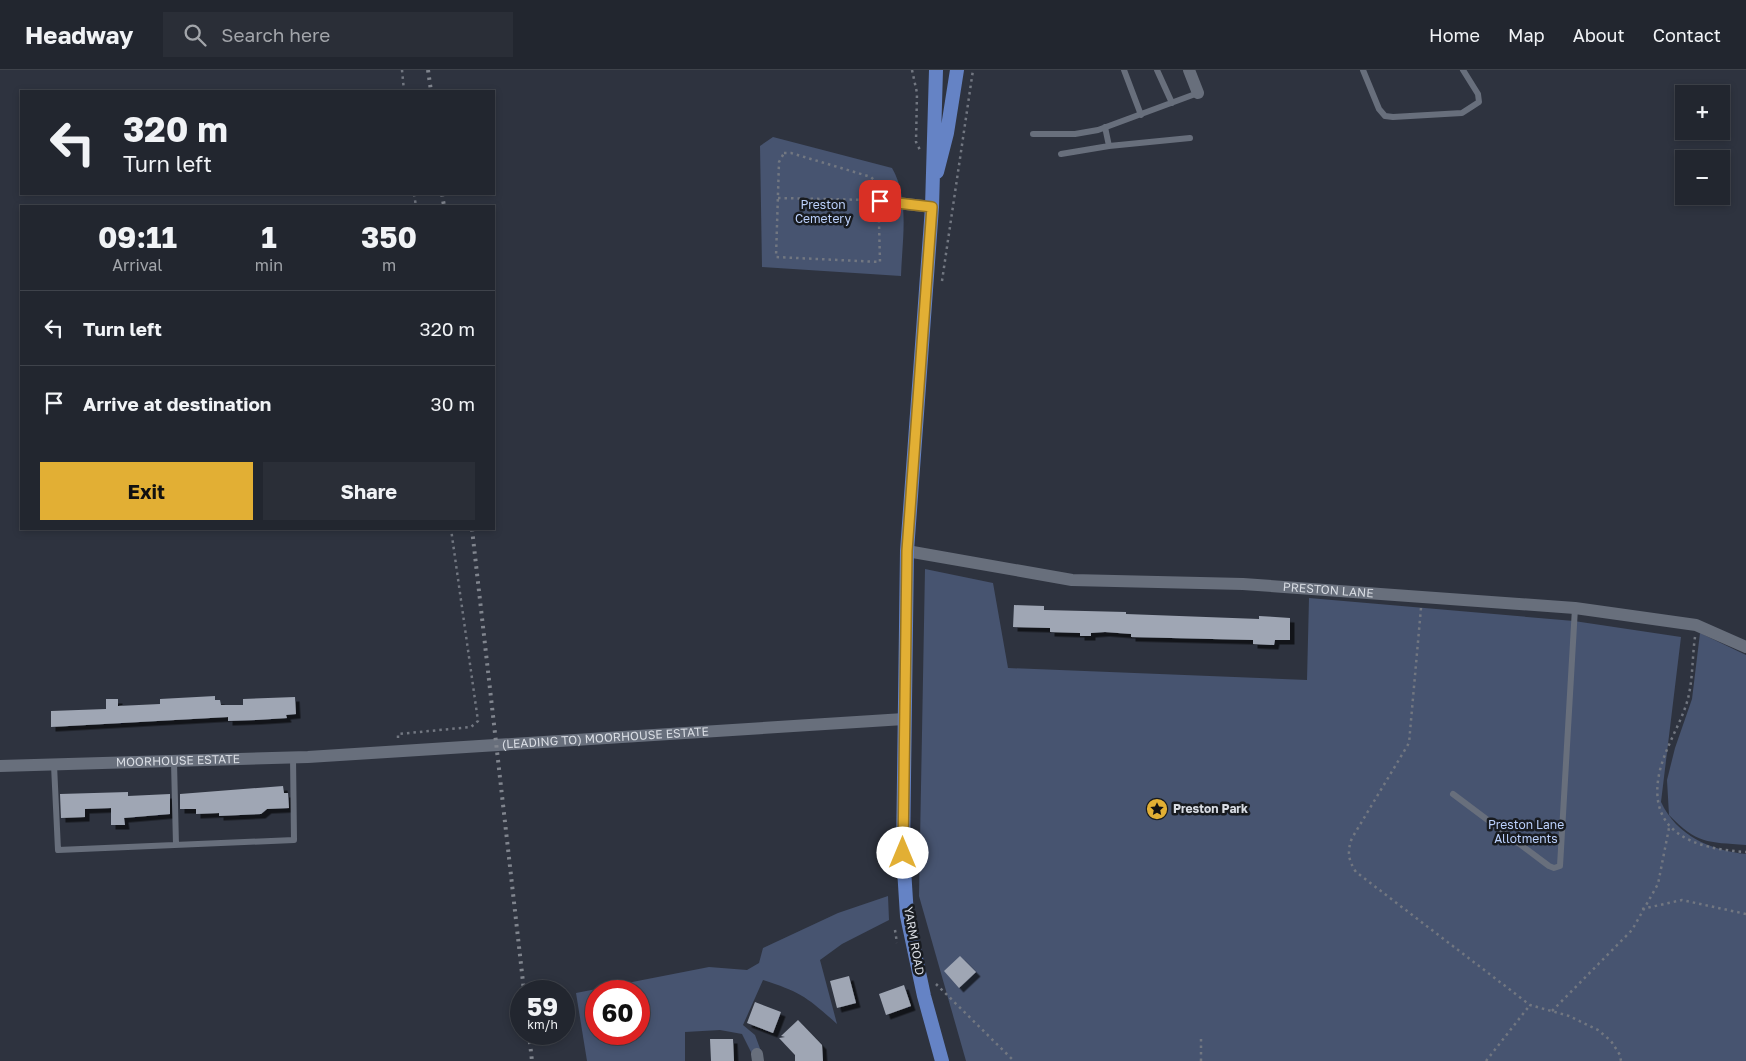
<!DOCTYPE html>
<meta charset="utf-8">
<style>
:root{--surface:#22262f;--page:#2a2e37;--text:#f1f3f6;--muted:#a2a5aa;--line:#3f434b;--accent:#e2af34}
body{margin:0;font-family:"Golos Text",sans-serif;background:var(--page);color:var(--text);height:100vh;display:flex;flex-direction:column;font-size:19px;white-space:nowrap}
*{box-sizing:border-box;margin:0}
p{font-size:16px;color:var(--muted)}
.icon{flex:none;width:28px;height:28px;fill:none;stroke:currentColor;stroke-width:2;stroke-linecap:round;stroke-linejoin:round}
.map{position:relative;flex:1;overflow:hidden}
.details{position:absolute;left:20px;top:135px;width:475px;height:325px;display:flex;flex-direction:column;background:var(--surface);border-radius:0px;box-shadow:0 2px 8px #0003,0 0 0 1px var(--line)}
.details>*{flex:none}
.top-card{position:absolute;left:20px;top:20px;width:475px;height:105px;border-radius:0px;box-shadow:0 2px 8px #0003,0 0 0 1px var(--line);background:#22262f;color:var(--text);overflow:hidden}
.controls{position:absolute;left:1675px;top:15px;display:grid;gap:10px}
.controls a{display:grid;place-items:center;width:55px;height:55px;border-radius:0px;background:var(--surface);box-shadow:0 2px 8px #0003,0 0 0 1px var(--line);font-size:25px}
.speed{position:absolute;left:510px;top:910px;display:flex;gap:10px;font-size:25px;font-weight:700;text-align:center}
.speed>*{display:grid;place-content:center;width:65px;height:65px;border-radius:50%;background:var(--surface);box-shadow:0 2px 8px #0003,0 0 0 1px var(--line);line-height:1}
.speed small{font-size:12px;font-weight:400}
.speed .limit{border:8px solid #d22;background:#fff;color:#111}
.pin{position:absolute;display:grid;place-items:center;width:42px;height:42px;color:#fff;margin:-21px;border-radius:10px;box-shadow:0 2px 8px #0006}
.me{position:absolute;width:55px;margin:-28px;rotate:0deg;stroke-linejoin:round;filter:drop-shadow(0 0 4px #0008)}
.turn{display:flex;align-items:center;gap:18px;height:105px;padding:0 20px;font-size:22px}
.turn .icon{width:65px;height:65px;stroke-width:2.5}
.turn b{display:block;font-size:35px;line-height:42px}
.eta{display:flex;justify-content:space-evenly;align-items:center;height:85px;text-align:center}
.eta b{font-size:30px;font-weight:700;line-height:35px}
.cta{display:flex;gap:10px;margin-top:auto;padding:10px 20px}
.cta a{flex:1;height:58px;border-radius:0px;background:var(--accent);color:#111;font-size:20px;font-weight:700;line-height:58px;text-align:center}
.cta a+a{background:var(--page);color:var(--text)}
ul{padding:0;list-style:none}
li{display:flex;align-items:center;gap:15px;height:75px;padding:0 20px;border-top:1px solid var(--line)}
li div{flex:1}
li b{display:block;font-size:19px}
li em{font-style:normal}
header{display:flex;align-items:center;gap:30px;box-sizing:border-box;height:70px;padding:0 25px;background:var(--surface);border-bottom:1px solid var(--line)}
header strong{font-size:24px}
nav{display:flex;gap:28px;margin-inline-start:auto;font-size:18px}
.search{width:350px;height:45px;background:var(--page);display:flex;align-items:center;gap:12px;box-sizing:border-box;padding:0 18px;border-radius:0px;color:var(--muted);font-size:19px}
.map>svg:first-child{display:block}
.green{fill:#475470;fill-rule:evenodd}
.building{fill:#9fa6b4;filter:url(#shadow)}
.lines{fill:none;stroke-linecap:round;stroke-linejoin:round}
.path{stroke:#727781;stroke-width:2.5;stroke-dasharray:2.5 4;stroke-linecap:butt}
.service{stroke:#686f7c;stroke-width:6}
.minor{stroke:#686f7c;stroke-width:12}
.primary{stroke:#6583c5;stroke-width:14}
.rail{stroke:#80858e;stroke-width:4;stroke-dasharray:2.5 5;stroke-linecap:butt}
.route-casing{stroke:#937222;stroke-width:12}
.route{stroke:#e2af34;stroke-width:9}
.labels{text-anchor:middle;stroke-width:5;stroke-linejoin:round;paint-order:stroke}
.park-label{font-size:12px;fill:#bcd1fc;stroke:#181b20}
.street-label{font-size:12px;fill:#d8dce3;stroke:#181b20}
.poi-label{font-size:12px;font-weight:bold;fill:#d8dce3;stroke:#181b20;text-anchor:start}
</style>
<header>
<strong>Headway</strong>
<div class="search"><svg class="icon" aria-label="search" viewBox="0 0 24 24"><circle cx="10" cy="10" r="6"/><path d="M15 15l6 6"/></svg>Search here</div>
<nav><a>Home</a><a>Map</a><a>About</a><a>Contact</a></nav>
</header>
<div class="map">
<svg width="1746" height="991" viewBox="0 0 1746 991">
<defs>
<filter id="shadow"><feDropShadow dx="4.5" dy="4.5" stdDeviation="0" flood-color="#0009"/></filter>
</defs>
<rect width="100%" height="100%" fill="#2e333f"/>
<!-- green -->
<path class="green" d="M773,67L892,98C910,129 902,171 901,206L762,197L760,76Z
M925,499L993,513L1008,598L1307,610L1309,528L1574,551L1681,567L1661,732C1677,766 1710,780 1746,784V991H966L919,826Z
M1700,563L1746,585V775C1707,772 1697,774 1669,745L1667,710L1675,678L1692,629Z
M888,826L889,850L842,874L820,890L837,954C808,928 801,922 763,910L743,955L755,965L762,984H752L742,964L720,960L685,962V991H587L576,923L709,897L747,900L759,893L763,878L838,843ZM596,921H639V964H596Z"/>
<!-- building -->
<path class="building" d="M1014,535L1044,536V540L1126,542V544L1259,549V546L1290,548V570H1275L1274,575L1253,574V570L1131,567V564L1105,562L1091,563V566H1080V563L1050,562V558L1013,557Z
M215,626V630H220L221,635H243V629L295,627L296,644L286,645L287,648L256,650L228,651V647L51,657V641L106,639V629H118V636L160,634V629Z
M283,716L284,723H288L289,738L267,739L261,744L219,746V743L196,744V739H180V724Z
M128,722V726L170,724V744L124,748L125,755H111V738L85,739V747L61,748L60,724Z
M960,886L976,902L959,918L944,901Z
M849,906L856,933L837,938L830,911Z
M904,915L911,936L886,945L879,924Z
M755,932L781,942L773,963L747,953Z
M798,950L822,975L823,991H795V985L779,968L785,967L781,966Z
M710,969H733L734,991H711Z"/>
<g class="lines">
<!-- path -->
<path class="path" d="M402,0L404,21
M912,0L917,23L916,72L920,80
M784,83H791L871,107L878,114L880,192L776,187L779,92Z
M414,124L416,136
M778,128L868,130
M942,211L973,0
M1421,538L1409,673L1352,768C1347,781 1348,790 1356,802L1530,935L1569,946L1598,960L1611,971L1620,985L1621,991
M1695,567C1692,588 1693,612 1687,632C1680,655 1666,676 1660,700C1645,763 1695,779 1746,782
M398,668V664L471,657L478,651L451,459
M1642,839L1682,830L1746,844
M895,860L897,873
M936,914L1014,991
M1552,941L1632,860L1658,814L1669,758
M1201,991V967
M1486,991L1530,935"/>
<!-- service -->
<path class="service" d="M1124,0L1141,45
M1157,0L1172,33
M1363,0L1379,39L1385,46L1393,47L1462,43L1479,32L1478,24L1463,0
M1105,57L1109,76L1190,68
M1033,64H1075L1098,60L1198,23
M1061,84L1109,76
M174,692L176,775
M54,695L58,780L294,770L293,687
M1453,724L1549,796L1554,798L1560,796L1575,538"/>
<!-- minor -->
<g class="minor">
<path d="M1189,0L1198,23"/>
<path d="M880,131L932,137"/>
<path id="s1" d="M907,481L1072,510L1243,514L1575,538L1696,555L1746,577"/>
<path id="s2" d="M0,696L308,687L904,649"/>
<path d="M757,984L758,991"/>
</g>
<!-- primary -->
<path class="primary" d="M936,0L932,137L907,481L903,783L907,846L924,926L942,991
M937,102L947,63L957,0"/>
<!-- rail -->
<path class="rail" d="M428,0L431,21
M442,124L444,136
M472,459L524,921
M529,964L532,991"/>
</g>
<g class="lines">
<!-- route casing -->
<g class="route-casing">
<path id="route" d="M880,131L932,137L907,481L903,783"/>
</g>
<!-- route -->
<use href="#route" class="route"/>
</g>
<!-- icons -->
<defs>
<g id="sight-disc" transform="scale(1.125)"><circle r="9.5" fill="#e2af34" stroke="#181b20"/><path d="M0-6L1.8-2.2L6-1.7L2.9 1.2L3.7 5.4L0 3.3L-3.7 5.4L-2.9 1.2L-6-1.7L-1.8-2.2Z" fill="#111"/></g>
</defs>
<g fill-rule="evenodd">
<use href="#sight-disc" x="1157" y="739"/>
</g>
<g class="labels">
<!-- park labels -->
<g class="park-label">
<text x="823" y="139">Preston<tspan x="823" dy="14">Cemetery</tspan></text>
<text x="1526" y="759">Preston Lane<tspan x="1526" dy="14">Allotments</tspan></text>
</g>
<!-- street labels -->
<g class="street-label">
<text dy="4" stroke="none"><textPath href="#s1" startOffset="424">PRESTON LANE</textPath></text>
<text dy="4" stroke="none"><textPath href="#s2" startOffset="606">(LEADING TO) MOORHOUSE ESTATE</textPath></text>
<text dy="4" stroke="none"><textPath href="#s2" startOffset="178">MOORHOUSE ESTATE</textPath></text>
<text transform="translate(914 871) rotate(80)" y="4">YARM ROAD</text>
</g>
<!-- poi labels -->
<g class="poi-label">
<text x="1173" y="743">Preston Park</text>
</g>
</g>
</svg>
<div class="controls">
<a>+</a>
<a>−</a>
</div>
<div class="speed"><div>59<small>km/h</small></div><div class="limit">60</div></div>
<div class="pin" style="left:880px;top:131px;background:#d93025"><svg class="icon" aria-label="arrive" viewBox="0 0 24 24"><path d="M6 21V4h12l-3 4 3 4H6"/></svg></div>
<svg class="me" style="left:903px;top:783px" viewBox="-20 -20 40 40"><circle r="19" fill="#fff"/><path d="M0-13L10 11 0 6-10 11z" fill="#e2af34"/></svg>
<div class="top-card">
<div class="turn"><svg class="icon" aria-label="left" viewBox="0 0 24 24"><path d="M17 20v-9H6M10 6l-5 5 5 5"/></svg><div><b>320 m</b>Turn left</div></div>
</div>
<section class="details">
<div class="eta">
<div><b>09:11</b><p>Arrival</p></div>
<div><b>1</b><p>min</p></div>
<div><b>350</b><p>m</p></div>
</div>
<ul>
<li><svg class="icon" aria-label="left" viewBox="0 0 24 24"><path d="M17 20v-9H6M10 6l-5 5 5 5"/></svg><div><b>Turn left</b></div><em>320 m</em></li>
<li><svg class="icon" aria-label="arrive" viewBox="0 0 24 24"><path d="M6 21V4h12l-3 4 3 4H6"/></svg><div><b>Arrive at destination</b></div><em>30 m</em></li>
</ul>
<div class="cta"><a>Exit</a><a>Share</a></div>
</section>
</div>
